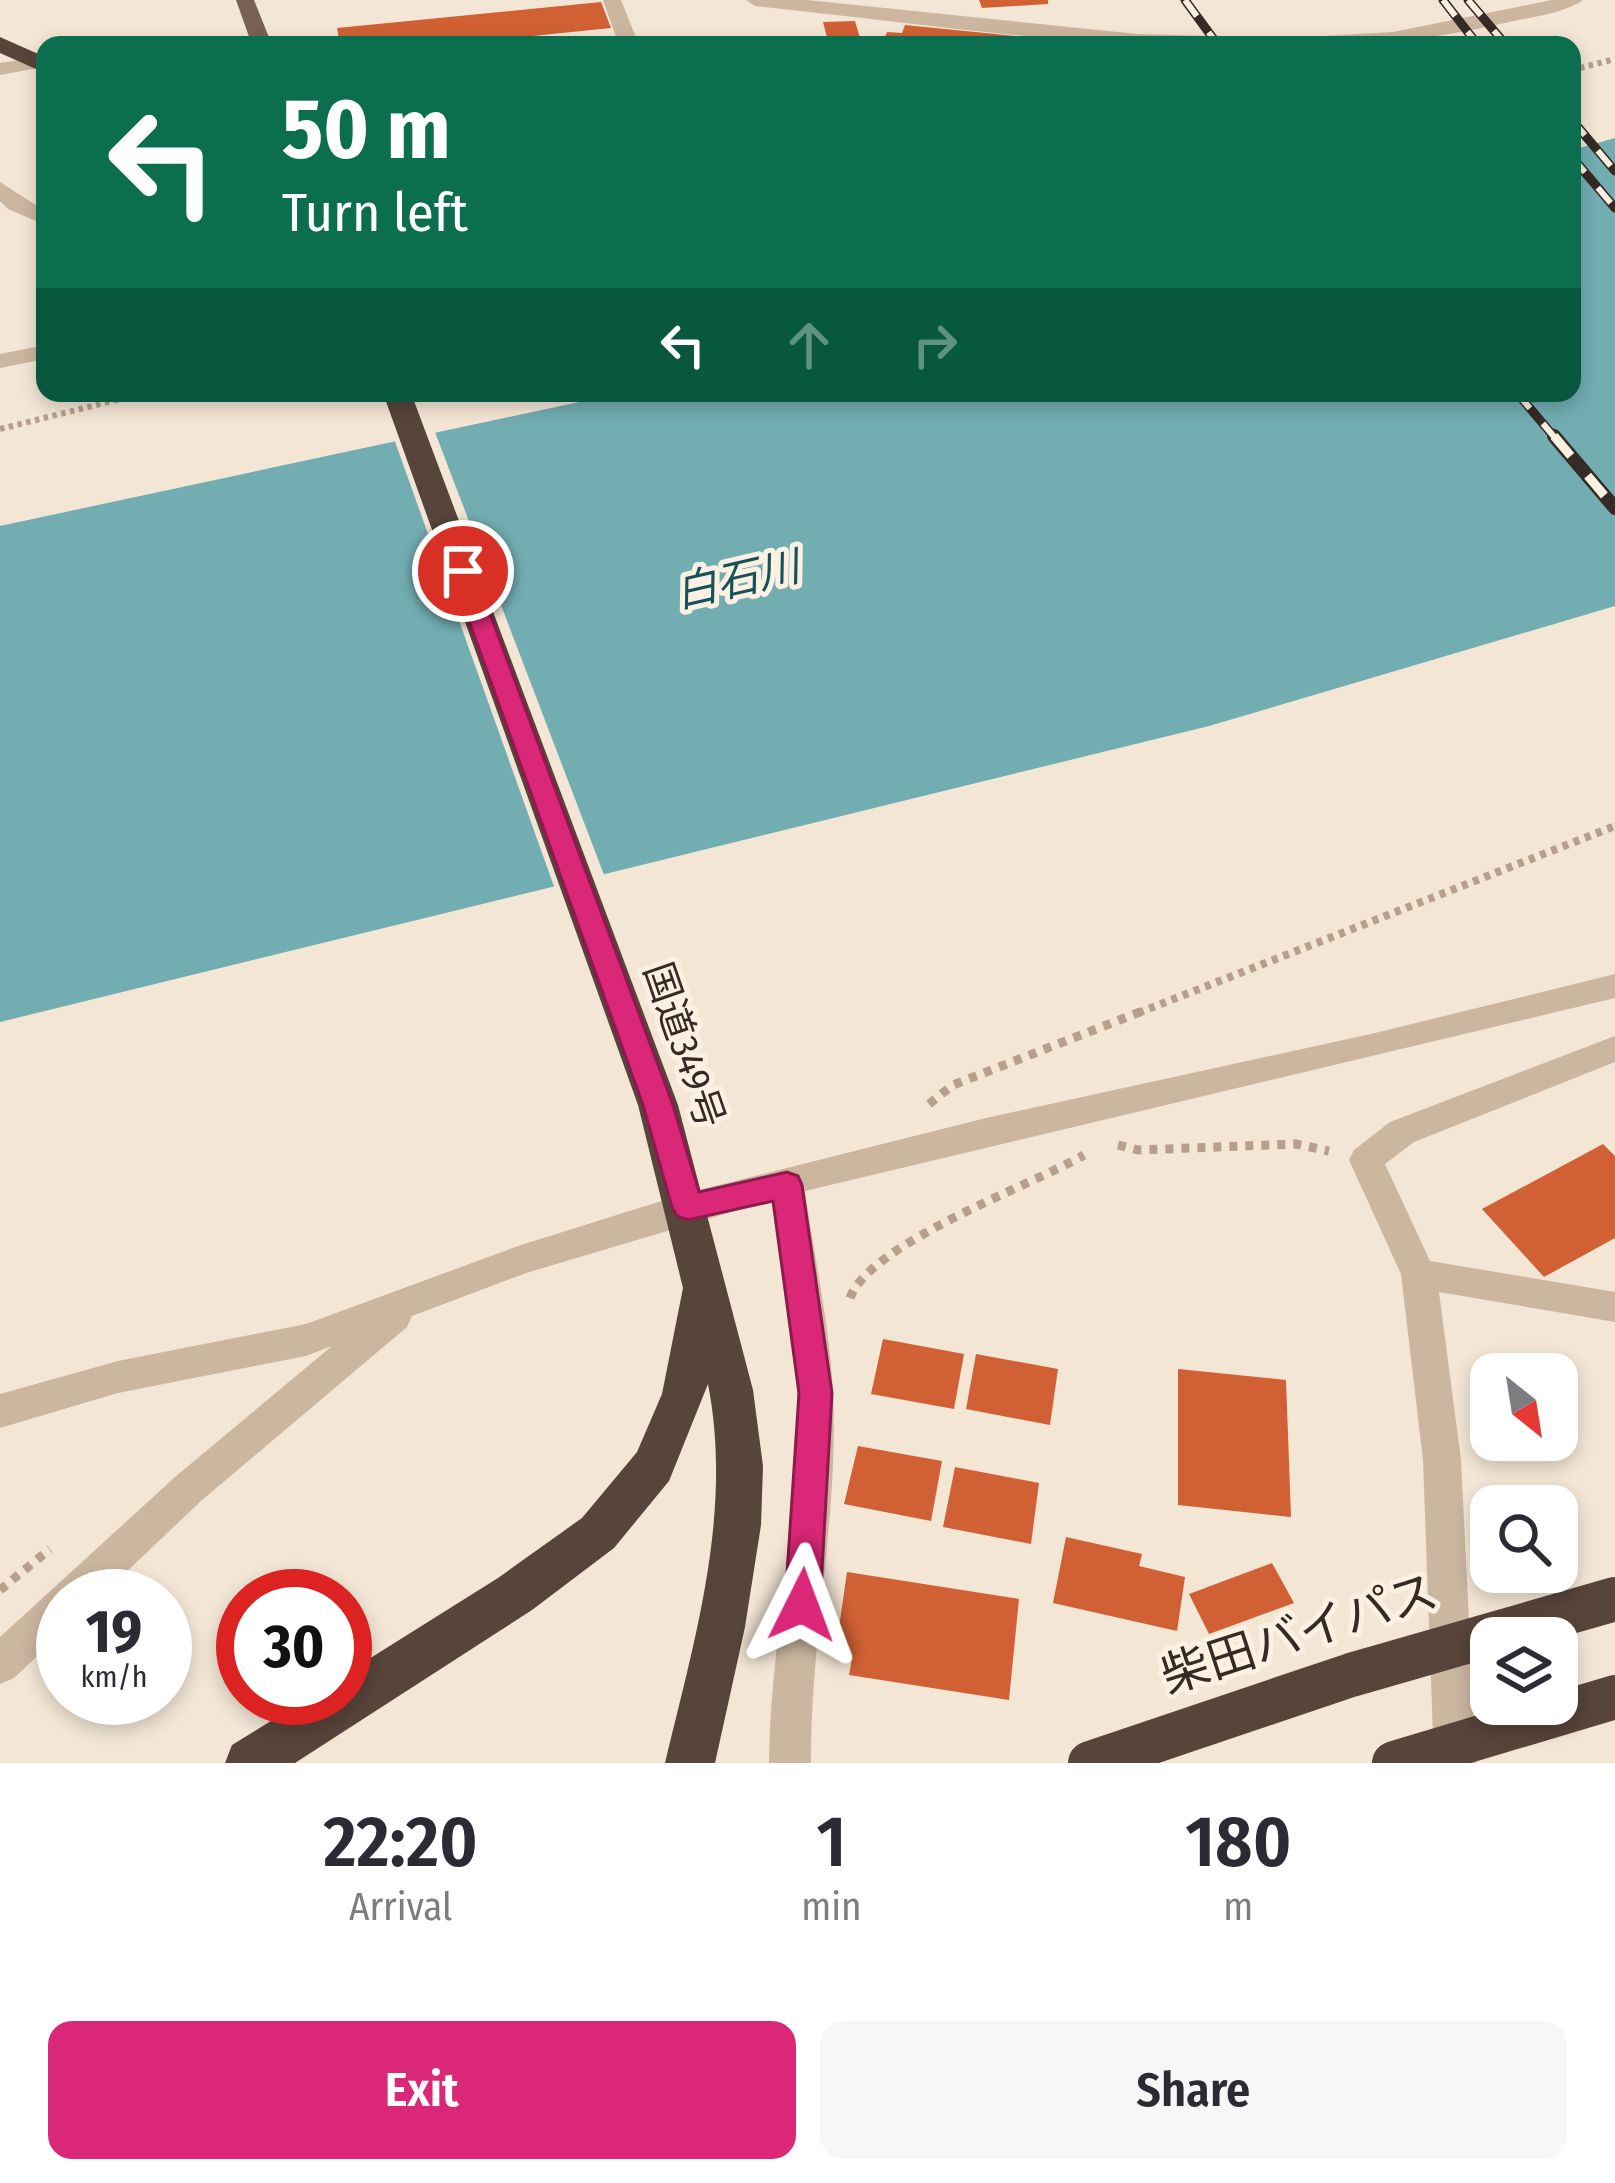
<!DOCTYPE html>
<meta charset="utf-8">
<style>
:root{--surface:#fff;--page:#f7f7f7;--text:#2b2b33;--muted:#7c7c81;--accent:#db2777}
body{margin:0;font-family:"Fira Sans Condensed","Noto Sans JP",sans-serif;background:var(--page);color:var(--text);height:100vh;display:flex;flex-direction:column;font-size:45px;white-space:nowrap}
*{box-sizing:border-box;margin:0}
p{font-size:39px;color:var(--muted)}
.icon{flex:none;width:66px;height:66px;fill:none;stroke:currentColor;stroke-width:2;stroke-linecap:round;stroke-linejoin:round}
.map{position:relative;height:1763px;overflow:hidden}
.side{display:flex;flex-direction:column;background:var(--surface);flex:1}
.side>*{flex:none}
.hud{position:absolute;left:36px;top:36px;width:1545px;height:366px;border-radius:24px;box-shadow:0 6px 18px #0003;background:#0b6e4f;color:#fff;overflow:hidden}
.needle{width:78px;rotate:150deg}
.tools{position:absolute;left:1470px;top:1353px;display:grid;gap:24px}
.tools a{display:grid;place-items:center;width:108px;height:108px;border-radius:24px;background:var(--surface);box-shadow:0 6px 18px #0003;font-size:60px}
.speed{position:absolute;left:36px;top:1569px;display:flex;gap:24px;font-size:60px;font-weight:700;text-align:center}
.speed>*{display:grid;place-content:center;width:156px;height:156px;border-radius:50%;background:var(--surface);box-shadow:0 6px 18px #0003;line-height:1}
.speed small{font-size:30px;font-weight:400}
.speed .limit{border:18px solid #d22;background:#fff;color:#111}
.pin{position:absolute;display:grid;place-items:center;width:102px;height:102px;color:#fff;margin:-51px;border:6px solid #fff;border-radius:50%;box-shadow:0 3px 12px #0007}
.me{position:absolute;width:132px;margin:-66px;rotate:3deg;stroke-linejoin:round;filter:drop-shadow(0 0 9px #0008)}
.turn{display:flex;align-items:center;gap:42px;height:252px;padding:0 48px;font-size:54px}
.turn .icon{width:156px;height:156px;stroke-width:2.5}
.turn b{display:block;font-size:84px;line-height:102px}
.lanes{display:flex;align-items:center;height:114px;padding:0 48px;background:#0003;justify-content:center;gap:60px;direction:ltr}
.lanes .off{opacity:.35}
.eta{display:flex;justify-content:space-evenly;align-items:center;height:204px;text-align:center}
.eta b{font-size:72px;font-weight:600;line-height:84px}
.button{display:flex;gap:24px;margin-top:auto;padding:24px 48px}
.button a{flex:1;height:138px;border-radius:24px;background:var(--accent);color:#fff;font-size:48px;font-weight:600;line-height:138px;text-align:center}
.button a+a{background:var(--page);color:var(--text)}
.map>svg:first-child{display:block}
.water{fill:#72adb2}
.pier{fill:#f3e6d5}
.building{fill:#d16134}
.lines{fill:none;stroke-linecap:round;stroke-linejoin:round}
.path-far2{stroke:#b7a08b;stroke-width:6;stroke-dasharray:4.5 4.5;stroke-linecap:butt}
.path-far1{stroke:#b7a08b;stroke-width:8;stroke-dasharray:6 6;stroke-linecap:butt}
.path{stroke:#b7a08b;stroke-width:9;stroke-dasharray:8 8;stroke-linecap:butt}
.minor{fill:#cbb6a0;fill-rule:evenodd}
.major{fill:#786253;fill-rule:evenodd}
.highway{fill:#57443a;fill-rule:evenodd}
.rail-far1-casing{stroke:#352a24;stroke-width:9}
.rail-casing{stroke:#352a24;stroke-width:14}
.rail-far1{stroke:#fbf0e1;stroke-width:6;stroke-dasharray:20;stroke-linecap:butt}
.rail{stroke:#fbf0e1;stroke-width:9;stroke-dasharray:26;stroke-linecap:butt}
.highway-bridge{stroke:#57443a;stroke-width:44}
.route{fill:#db2777;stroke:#8e194d;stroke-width:3}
.labels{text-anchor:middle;stroke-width:10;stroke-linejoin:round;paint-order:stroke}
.street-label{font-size:39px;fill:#352a24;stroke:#fbf0e1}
.water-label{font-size:42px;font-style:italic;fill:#165259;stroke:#fbf0e1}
.near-street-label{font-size:48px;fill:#352a24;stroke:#fbf0e1}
</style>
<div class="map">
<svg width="1615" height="1763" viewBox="0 0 1615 1763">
<rect width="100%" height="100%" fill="#f3e6d5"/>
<!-- water -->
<path class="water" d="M1615,138V606L1209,726L0,1022V526L621,393H1572V150Z"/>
<!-- pier -->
<path class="pier" d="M433,427L606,880L556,892L393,436Z"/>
<!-- building -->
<path class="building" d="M979,0H1048V4L982,8Z
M601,2L611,28L444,45H340L337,28Z
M855,21L862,45H829L823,22Z
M905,25L1076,42V45H899L901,39L885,37L887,32L902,33Z
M1603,1144L1615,1156V1238L1544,1277L1482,1209Z
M883,1339L964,1354L954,1409L871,1394Z
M976,1354L1058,1369L1050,1425L966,1409Z
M1178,1369L1286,1380L1291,1517L1178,1505Z
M858,1446L942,1461L931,1521L844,1504Z
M955,1467L1039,1483L1031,1544L943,1527Z
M1066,1537L1142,1554L1139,1566L1185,1577L1177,1631L1053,1603Z
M1272,1563L1294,1603L1209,1634L1189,1594Z
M847,1572L1019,1599L1009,1700L849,1675L852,1658L835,1655Z"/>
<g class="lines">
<!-- path-far2 -->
<path class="path-far2" d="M1580,68L1615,59
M0,429L144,393"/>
<!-- path-far1 -->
<path class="path-far1" d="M1138,1013L1615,826"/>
<!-- path -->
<path class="path" d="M929,1104L953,1085L1145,1010
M1118,1145L1138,1150L1296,1144L1329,1151
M850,1298C870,1243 1030,1186 1084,1155
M0,1590L50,1549"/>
<!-- minor -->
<path class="minor" d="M603,0H621L639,45H619Z
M746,0H807L1137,34L1291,38L1393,32L1552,0H1583C1564,14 1529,17 1505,23C1268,78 994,31 755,6Z
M37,57L44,59V67L0,75V63Z
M0,182L45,211V225L8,209L0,201Z
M45,345V359L0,368V354Z
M1615,974V998L805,1191C814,1257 830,1326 833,1393C839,1516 810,1640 811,1763H769C770,1640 801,1517 797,1393C795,1329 780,1263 772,1200L526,1273L412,1316L407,1327L201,1501L101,1596H63V1632L14,1678L0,1684V1637L175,1477L332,1346L306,1356L118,1393L0,1428V1394L118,1361L306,1324L521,1245L687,1193L986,1118L1371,1034Z
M1615,1036V1062L1414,1142L1385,1164L1430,1261L1615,1292V1322L1439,1292L1461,1460L1476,1763H1434L1423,1460L1401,1274L1349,1160L1354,1150L1390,1122Z"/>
<!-- major -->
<path class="major" d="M236,0H254L272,45H252Z"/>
<!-- highway -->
<path class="highway" d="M0,37L45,57V73L0,53Z
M383,393H411L678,1105L753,1390L763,1466L761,1525L745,1627L715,1763H665C695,1638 733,1512 708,1384L669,1481L614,1548L532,1610L295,1763H225L232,1745L308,1698H345V1674L498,1578L582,1518L637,1452L662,1394L683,1288L638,1105Z"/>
<!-- rail-far1 casing -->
<g class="rail-far1-casing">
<path id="rail-far1" d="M1185,0L1218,45
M1443,0L1478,45
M1468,0L1506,45
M1572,120L1615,171
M1572,157L1615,208
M1517,393L1556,439"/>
</g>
<!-- rail casing -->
<g class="rail-casing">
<path id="rail" d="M1554,436L1615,508"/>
</g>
<!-- rail-far1 -->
<use href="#rail-far1" class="rail-far1"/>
<!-- rail -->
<use href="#rail" class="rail"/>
<!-- highway-bridge -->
<path class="highway-bridge" d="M1090,1763L1351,1675L1615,1599
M1394,1763L1615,1697"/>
</g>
<!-- route -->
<path class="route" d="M463,563L474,571L673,1105L699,1192L787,1172L798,1176L802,1185L832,1393L820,1605L815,1617L802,1622L790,1617L785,1605L799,1393L773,1201L688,1220L677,1216L672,1207L643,1105L451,571Z"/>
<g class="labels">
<!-- street labels -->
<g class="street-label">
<text transform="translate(685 1045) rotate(71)" y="14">国道349号</text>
</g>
<!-- water labels -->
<g class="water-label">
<text transform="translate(737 579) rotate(-13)" y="15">白石川</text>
</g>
<!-- near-street labels -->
<g class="near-street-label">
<text transform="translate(1299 1633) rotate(-18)" y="17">柴田バイパス</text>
</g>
</g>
</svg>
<div class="tools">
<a><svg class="needle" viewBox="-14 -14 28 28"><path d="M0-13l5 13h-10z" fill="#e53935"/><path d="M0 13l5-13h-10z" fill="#7c7c81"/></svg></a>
<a><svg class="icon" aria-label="search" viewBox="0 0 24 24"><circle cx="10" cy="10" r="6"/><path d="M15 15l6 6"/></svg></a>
<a><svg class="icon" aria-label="layers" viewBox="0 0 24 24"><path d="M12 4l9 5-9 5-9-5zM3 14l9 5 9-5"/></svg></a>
</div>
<div class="speed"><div>19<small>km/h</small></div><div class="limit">30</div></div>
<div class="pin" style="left:463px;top:571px;background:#d93025"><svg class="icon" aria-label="arrive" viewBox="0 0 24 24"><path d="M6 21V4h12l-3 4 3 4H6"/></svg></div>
<svg class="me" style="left:802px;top:1605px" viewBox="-20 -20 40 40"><path d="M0-17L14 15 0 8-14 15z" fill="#db2777" stroke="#fff" stroke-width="4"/></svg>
<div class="hud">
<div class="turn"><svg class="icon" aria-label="left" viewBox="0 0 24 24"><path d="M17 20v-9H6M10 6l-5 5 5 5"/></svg><div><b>50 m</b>Turn left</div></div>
<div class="lanes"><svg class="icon" aria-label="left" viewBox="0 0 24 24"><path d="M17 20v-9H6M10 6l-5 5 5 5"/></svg><svg class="icon off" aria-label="ahead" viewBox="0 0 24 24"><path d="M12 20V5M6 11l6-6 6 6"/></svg><svg class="icon off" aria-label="right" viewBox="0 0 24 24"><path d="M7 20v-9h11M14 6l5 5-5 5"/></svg></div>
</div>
</div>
<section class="side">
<div class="eta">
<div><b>22:20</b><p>Arrival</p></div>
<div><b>1</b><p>min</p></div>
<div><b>180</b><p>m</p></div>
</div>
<div class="button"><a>Exit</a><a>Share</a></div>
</section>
